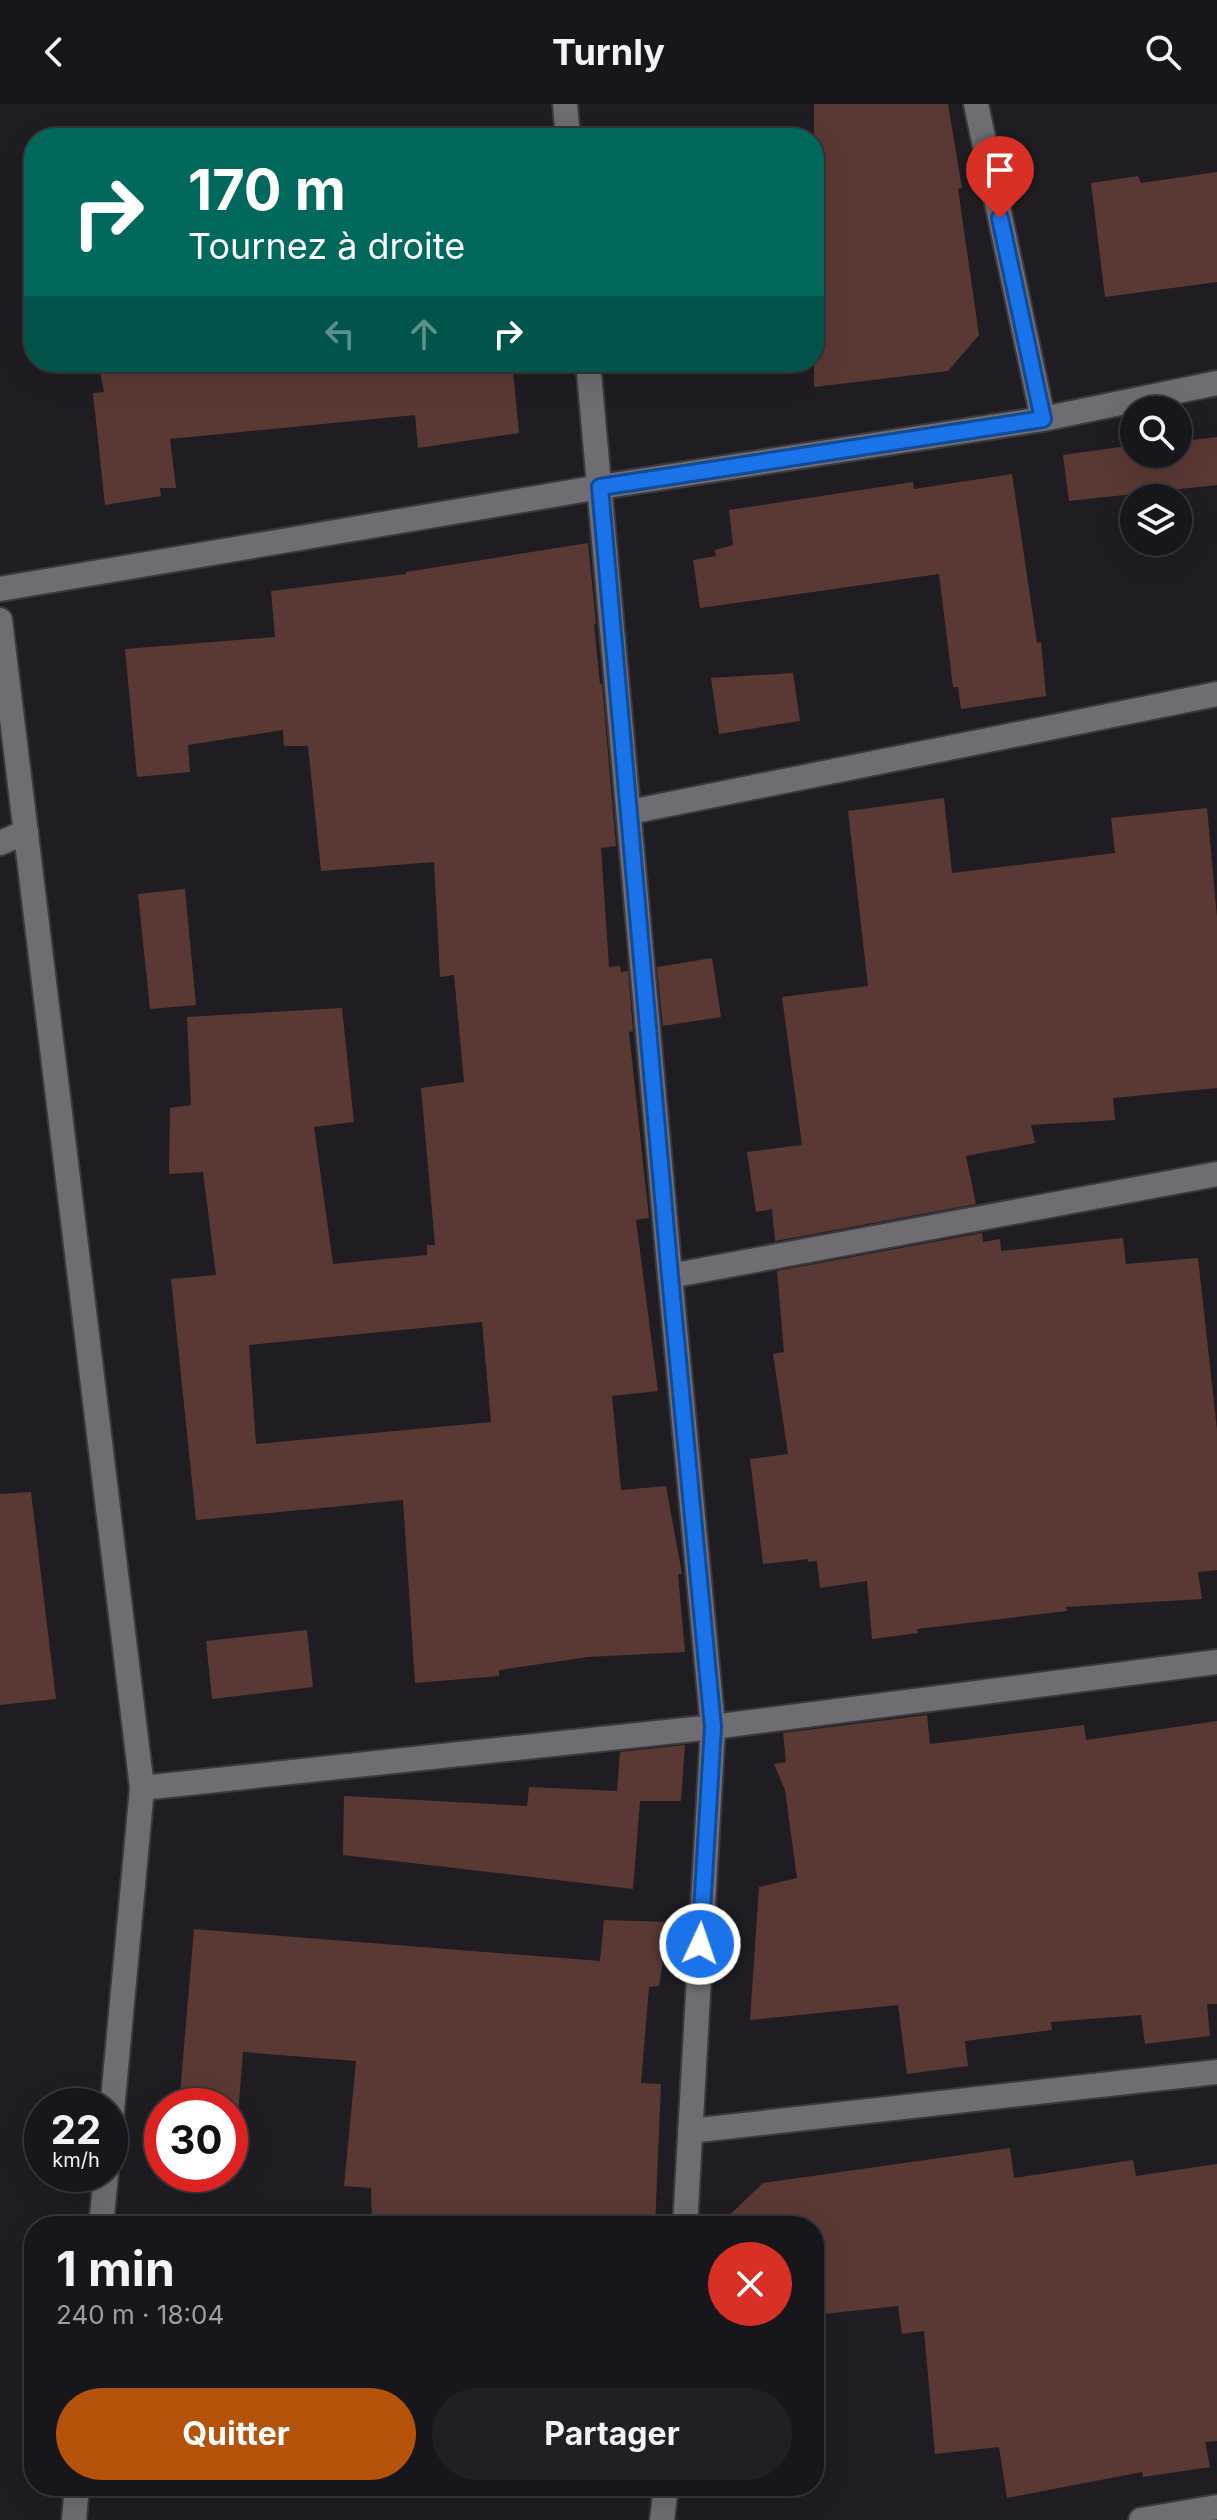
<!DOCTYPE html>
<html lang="fr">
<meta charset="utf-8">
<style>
:root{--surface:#17161a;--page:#201f23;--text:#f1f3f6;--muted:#9e9fa2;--line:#363539;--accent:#b45309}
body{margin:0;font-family:Inter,sans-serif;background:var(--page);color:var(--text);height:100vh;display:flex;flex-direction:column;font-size:30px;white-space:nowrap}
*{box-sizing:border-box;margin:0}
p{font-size:26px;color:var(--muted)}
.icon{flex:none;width:44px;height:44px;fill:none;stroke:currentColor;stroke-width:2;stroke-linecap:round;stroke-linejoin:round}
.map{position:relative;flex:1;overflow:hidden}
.side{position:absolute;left:24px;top:2112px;width:800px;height:280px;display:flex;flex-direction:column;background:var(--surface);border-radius:32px;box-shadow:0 8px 32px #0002,0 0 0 2px var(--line)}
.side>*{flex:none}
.hud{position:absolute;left:24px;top:24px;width:800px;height:244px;border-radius:32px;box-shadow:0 8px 32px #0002,0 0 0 2px var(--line);background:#00695c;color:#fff;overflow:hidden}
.tools{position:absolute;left:1120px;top:292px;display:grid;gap:16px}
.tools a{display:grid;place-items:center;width:72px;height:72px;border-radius:50%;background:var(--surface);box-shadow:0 8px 32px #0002,0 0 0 2px var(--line);font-size:40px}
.speed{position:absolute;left:24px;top:1984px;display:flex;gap:16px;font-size:40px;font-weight:700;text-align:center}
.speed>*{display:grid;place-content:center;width:104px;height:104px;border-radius:50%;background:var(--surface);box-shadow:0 8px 32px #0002,0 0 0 2px var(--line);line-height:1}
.speed small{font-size:20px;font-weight:400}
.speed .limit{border:12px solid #d22;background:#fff;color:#111}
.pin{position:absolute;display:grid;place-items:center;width:68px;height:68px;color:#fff;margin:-82px -34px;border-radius:50% 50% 50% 0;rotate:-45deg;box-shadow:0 0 8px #0007}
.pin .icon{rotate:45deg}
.me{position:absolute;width:88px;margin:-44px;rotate:3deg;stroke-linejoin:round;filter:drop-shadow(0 0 6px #0008)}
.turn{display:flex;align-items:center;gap:28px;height:168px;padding:0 32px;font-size:36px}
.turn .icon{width:104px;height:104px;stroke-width:2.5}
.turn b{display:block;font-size:56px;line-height:68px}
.lanes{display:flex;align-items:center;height:76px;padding:0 32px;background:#0003;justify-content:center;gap:40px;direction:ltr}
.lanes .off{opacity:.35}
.round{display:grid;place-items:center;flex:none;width:84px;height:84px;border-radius:42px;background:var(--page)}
.head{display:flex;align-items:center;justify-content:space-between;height:136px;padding:0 32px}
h1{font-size:48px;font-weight:700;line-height:60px}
.cta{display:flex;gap:16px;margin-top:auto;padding:16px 32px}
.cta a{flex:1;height:92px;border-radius:48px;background:var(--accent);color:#fff;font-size:32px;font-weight:700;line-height:92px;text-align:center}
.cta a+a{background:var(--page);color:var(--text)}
header{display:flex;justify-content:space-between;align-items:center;height:104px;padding:0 32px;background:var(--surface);font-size:36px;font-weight:700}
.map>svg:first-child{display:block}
.building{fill:#5a3934;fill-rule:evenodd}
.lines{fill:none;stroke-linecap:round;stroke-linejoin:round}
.street-casing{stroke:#3a393d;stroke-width:28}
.secondary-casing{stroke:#3a393d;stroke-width:28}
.street{stroke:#6f6c72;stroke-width:24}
.secondary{stroke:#6f6c72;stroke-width:24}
.route-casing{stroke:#114b97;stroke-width:20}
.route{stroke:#1a73e8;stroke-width:14}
</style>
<header><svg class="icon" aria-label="back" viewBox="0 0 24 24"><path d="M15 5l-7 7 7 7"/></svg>Turnly<svg class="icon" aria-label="search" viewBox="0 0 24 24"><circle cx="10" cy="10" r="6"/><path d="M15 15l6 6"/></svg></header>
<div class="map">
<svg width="1217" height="2416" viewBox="0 0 1217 2416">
<rect width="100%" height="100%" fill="#1f1d22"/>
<!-- building -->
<path class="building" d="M814,0H948L962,84L958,85L979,231L948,267L814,283Z
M1217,68V178L1105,193L1091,79L1138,72L1141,79Z
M98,258H512L519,329L418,344L415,311L170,335L176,384H160L161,392L105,401L93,289L104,288Z
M1217,333V381L1069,397L1063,351L1134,341V350H1178V338Z
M1012,370L1037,539L1041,538L1046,592L961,605L958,583H953L939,470L700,504L693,456L716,452L715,446L733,441L729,406L913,378L914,385Z
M588,439L596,519L594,520L600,580H602L616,742L601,744L609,863L620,862L621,868L628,867L633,927L629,928L649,1114L636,1116L658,1287L612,1292L621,1386L666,1382L682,1470H678L685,1548L588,1553L499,1566V1572L415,1579L403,1396L196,1416L171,1175L216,1171L203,1068L169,1070L170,1004L191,1001L187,913L342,904L354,1018L314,1023L333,1160L427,1151V1141H435L421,984L464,978L454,871L440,873L434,758L321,767L308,642H284L283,626L188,641L190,668L137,673L125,545L275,533L271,487L406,470V468ZM482,1218L491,1318L256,1340L249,1241Z
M793,569L800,617L719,630L711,574Z
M944,694L952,769L1115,749L1111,714L1207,704L1217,813V984L1113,994L1115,1016L1031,1021L1035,1039L966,1052L976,1100L775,1137L772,1105L756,1108L747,1048L802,1041L782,893L868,882L848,707Z
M185,785L196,901L150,905L138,790Z
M712,854L721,913L663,922L657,863Z
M982,1129L983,1138L1000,1135L1001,1147L1123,1134L1126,1160L1198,1154L1217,1326V1466L1198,1468L1202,1495L1066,1503L1067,1507L917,1525L918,1529L872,1535L867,1477L820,1484L817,1457L808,1458V1455L763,1460L750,1355L788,1350L773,1250L784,1248L777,1167Z
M31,1388L56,1595L0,1601V1390Z
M307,1526L313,1583L212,1595L206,1537Z
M927,1611L930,1640L1084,1621L1086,1636L1217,1617V1900H1207L1210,1932L1145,1940L1141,1911L1051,1918L1052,1926L965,1937L968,1962L907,1970L898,1901L750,1916L759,1783L797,1774L785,1686L774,1660L786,1658L783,1629Z
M685,1641L681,1697H640L633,1785L343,1751L344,1692L527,1702L529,1683L617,1687L620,1648Z
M604,1816L669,1818L659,1882L649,1883L641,1979L661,1980L655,2122H372L371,2084L344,2082L356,1957L243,1948L233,2074L203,2070H230V2002H179L194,1825L600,1857Z
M1010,2044L1014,2074L1133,2056L1136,2072L1217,2060V2337L1205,2338L1210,2363L1143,2373L1142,2368L1007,2394L999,2343L935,2350L924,2227L902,2230L898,2202L814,2211V2122H718L763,2079Z"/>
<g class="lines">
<!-- street casing -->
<g class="street-casing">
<path id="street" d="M565,0L568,34
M976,0L1043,315
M588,258L670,1172L713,1623L685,2122
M0,485L600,383L1043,315L1217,279
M630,708L1217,590
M0,739L26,728
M670,1172L1217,1070
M142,1684L713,1623L1217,1558
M690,2027L1217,1968
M662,2416L666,2382
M1141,2416L1217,2403"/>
</g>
<!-- secondary casing -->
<g class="secondary-casing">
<path id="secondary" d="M0,516L142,1684L110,2028
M101,2122L106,2070
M74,2416L77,2382"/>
</g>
<!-- street -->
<use href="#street" class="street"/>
<!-- secondary -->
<use href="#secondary" class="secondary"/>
</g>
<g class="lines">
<!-- route casing -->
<g class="route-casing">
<path id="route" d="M700,1840L713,1623L670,1172L600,383L1043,315L1000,114"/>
</g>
<!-- route -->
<use href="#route" class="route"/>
</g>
</svg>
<div class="tools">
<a><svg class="icon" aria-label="search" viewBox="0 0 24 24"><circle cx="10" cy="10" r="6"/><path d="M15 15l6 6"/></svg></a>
<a><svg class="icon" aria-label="layers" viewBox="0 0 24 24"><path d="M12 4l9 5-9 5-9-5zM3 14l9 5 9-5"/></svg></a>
</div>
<div class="speed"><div>22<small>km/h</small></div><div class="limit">30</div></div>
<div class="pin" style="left:1000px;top:114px;background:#d93025"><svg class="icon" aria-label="arrive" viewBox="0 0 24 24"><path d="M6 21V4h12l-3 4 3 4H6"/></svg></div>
<svg class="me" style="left:700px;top:1840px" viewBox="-20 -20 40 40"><circle r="17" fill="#1a73e8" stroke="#fff" stroke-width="3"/><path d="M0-11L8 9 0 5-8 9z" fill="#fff"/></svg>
<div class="hud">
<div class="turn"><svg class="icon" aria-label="right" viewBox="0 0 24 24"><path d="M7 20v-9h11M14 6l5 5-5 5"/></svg><div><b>170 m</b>Tournez à droite</div></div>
<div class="lanes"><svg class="icon off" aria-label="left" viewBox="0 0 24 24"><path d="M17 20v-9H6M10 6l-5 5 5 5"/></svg><svg class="icon off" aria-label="ahead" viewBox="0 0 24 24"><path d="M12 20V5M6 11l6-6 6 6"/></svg><svg class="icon" aria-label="right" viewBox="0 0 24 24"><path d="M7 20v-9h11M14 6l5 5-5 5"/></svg></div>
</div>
<section class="side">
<div class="head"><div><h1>1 min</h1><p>240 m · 18:04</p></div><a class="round" style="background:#d93025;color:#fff"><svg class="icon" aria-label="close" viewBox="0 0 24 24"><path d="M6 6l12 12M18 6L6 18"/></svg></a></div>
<div class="cta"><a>Quitter</a><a>Partager</a></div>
</section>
</div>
